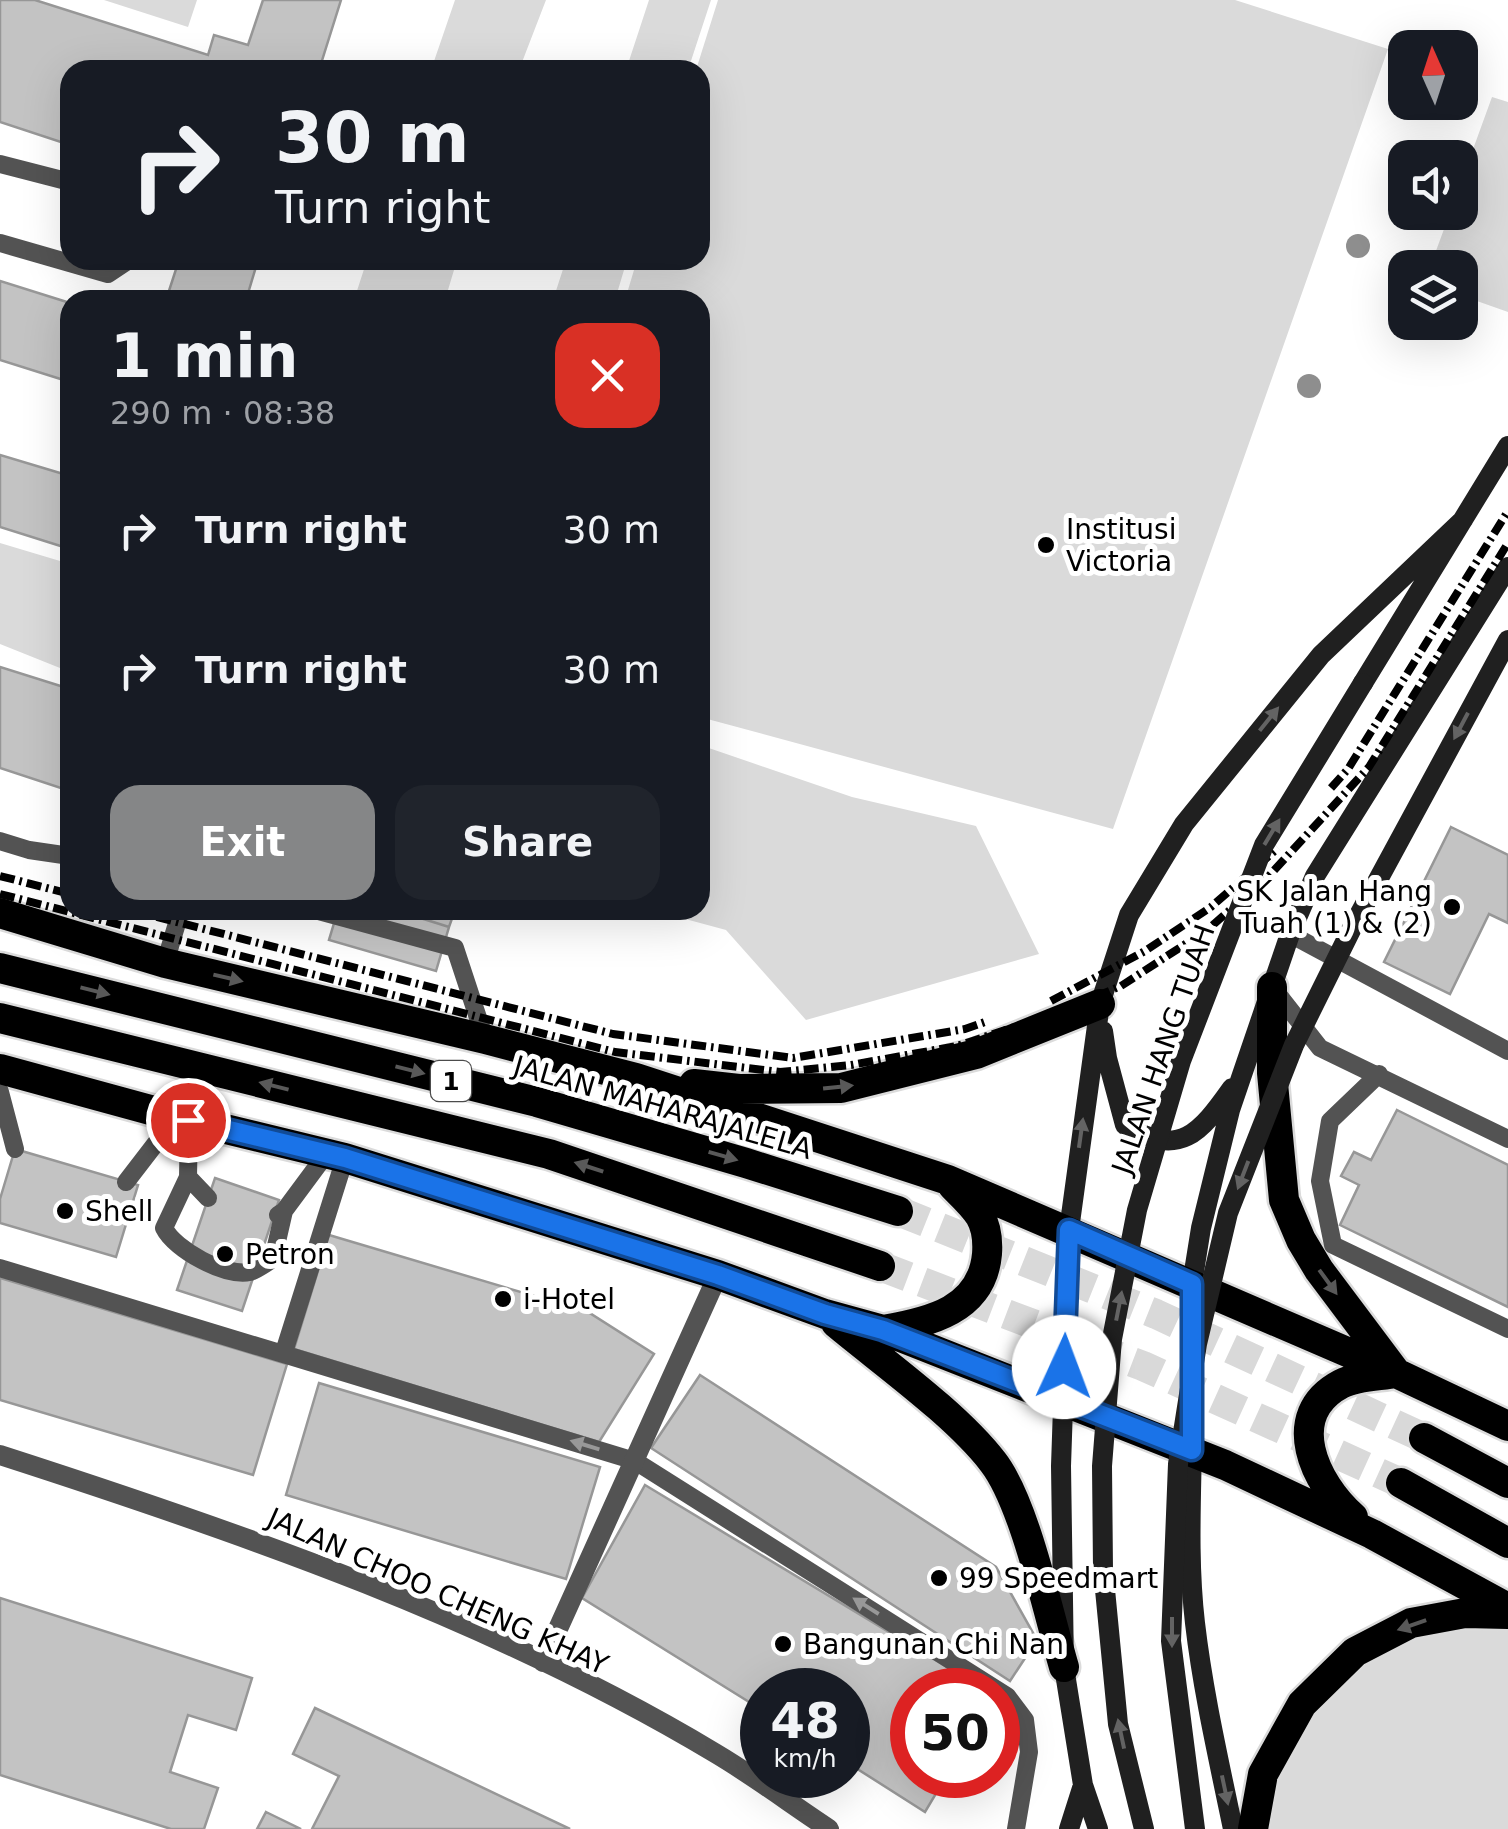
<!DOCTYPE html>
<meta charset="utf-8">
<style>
:root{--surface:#171b24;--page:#20242c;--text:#f1f3f6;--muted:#9ea1a6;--accent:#858687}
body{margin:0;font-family:"DejaVu Sans",sans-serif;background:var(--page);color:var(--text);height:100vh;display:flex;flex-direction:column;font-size:38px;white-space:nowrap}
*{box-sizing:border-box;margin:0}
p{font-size:32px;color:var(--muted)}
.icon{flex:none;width:55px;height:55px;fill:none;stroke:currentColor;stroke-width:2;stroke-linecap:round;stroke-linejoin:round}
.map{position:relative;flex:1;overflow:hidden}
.sheet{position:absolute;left:60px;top:290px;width:650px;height:630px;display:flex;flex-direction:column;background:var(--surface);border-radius:30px;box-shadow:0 10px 40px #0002}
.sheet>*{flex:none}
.banner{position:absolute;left:60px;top:60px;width:650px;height:210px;border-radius:30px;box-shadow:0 10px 40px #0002;background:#171b24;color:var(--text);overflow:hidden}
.needle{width:65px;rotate:357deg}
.tools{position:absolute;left:1388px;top:30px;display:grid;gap:20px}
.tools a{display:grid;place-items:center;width:90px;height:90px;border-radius:20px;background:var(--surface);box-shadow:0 10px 40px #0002;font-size:50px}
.speed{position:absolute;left:740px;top:1668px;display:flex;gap:20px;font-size:50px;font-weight:700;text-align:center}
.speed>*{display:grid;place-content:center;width:130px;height:130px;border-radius:50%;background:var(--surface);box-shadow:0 10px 40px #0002;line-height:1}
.speed small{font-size:25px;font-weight:400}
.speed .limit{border:15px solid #d22;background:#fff;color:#111}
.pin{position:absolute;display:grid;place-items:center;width:85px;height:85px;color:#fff;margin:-42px;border:5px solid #fff;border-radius:50%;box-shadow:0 2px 10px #0007}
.me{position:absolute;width:110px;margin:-55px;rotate:2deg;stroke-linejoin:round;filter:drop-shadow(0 0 8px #0008)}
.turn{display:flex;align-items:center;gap:35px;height:210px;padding:0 50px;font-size:45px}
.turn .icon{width:130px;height:130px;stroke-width:2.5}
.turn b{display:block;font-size:70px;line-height:85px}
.round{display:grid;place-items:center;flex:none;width:105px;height:105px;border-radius:30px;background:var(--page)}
.headline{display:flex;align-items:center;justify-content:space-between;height:170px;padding:0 50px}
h1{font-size:60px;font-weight:800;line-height:75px}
.cta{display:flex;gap:20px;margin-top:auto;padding:20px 50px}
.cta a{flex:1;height:115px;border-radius:30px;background:var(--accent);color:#fff;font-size:40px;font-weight:800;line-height:115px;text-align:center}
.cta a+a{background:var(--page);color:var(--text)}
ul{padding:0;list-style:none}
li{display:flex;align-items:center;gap:30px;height:140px;padding:0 50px}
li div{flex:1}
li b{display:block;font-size:38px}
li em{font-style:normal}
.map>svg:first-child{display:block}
.green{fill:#dadada}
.building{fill:#c3c3c3;stroke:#979797;stroke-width:2.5}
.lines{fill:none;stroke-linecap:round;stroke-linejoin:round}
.highway-tunnel{stroke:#d9d9d9;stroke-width:30;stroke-dasharray:30 15;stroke-linecap:butt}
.highway-casing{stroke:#dbdbdb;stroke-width:35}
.lane{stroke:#535353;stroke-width:18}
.street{stroke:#535353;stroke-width:20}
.secondary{stroke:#202020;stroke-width:20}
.highway{stroke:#000;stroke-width:30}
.rail{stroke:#000;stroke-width:8;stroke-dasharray:15 5 2.5 5;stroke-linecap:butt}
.secondary-bridge{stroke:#202020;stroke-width:20}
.tree{fill:#8e8e8e}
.oneway{fill:#636363}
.oneway2{fill:#595959}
.oneway3{fill:#989898}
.route-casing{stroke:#114b97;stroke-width:25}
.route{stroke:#1a73e8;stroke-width:18}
.poi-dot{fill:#000;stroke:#fff;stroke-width:4}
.labels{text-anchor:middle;stroke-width:10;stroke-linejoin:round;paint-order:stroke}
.shield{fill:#fff;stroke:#4c4c4c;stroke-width:2.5}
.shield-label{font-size:25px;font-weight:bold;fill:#000}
.poi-label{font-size:28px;fill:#000;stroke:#fff;text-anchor:start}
.street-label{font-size:28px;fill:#000;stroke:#fff}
</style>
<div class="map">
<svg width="1508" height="1829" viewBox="0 0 1508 1829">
<rect width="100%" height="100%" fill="#fff"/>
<!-- green -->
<path class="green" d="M104,0H197L188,27Z
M455,0H546L519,70H431Z
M649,0H711L688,70H626Z
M718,0H1235L1388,49L1113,829L700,717V300H625L637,260H700V70H696Z
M1492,97L1508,102V312L1460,295V268L1430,267L1450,213L1460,212V185Z
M367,260H457L445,300H354Z
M566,260H627L615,300H553Z
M0,543L70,564V672L0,644Z
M700,745L852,797L976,826L1039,954L806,1020L726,930L652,910H700Z
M1508,1614V1829H1260L1258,1805L1323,1683L1436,1618Z"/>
<!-- building -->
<path class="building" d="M0,0H35L208,55L214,35L248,45L263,0H341L319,70H70V145L0,122Z
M179,260H258L246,300H166Z
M0,281L70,303V382L0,360Z
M0,455L70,476V549L0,527Z
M0,667L70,689V791L0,768Z
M1451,827L1508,855V923L1489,914L1450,994L1384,962Z
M338,910H395L449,927L436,971L329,940Z
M395,910H455L449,927Z
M1397,1110L1508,1165V1307L1340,1225L1359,1185L1341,1176L1354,1152L1371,1160Z
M15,1149L138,1185L116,1257L0,1223V1199Z
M215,1178L279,1200L242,1311L177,1290Z
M329,1235L588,1312L654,1354L599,1442L294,1349Z
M0,1278L287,1364L253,1475L0,1400Z
M700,1375L996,1567L1037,1640L1010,1681L651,1448Z
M319,1383L600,1467L566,1579L286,1495Z
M645,1485L985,1690H912V1775H947L925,1812L848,1763V1690H762V1710L582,1598Z
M0,1598L252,1678L236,1730L188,1715L170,1772L218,1788L204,1829H171L0,1775Z
M315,1708L570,1829H312L339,1776L293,1754Z
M266,1812L301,1829H257Z"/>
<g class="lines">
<!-- highway-tunnel -->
<path class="highway-tunnel" d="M898,1211L1156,1314L1424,1438
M880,1266L1143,1366L1401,1483"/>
<!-- highway casing -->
<g class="highway-casing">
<path id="highway" d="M0,913L165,963L485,1039L636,1078L948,1180L1396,1373L1508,1426
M0,968L537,1102L746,1163L898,1211
M1272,987V1073L1284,1200L1301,1240L1319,1270L1394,1370
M0,1018L549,1154L880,1266
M0,1069L176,1117L345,1158L718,1275L825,1314L883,1330L1225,1465L1372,1534L1508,1608
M694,1084L739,1089L841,1088L976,1054L1100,1004
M836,1323C884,1363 956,1414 993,1462C1025,1503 1048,1613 1064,1667
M883,1330C930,1322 982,1310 987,1254C988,1240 987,1228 980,1216C973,1205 962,1195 953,1186
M1424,1438L1508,1483
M1401,1483L1508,1543
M1353,1517C1315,1484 1282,1415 1341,1384C1356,1376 1379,1376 1396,1373
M1253,1829L1263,1774L1302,1704L1355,1652L1411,1623L1465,1613L1508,1614"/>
</g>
<!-- lane -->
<path class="lane" d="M0,164L70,182
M0,243L108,274L129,260
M0,841L29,850L70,856
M315,910L455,948L485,1039
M1290,934L1508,1051
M165,963L181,910
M1273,988L1320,1048L1508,1139
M1379,1074L1330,1121L1320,1181L1333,1245L1508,1329
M0,1092L15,1149
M189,1120L188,1177L208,1198
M188,1177L164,1228C175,1250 225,1277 250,1272C257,1270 266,1263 273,1259L284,1211
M126,1182L176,1117
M278,1215L284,1211L327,1153
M0,1268L635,1461L1007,1696L1025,1720L1029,1752L1016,1829
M284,1352L345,1158"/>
<!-- street -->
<path class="street" d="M0,1455C245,1534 493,1620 715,1753C754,1776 791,1804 829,1829
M543,1662L718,1275"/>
<!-- secondary -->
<path class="secondary" d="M1363,683L1508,446
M1103,1031L1107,1058L1125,1125C1180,1159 1200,1133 1232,1088
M1192,1345V1284L1201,1228L1230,1110L1290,934L1315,876L1508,567
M1192,1444C1191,1504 1188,1563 1195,1623C1203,1692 1219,1761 1233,1829
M1069,1829L1083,1785
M1098,1829L1083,1785L1064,1667L1061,1466L1069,1230L1100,1004L1129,915L1184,824L1321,655L1463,520"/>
<!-- highway -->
<use href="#highway" class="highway"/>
<!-- rail -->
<path class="rail" d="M1331,788L1348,769L1508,511
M0,876L70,894
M0,894L615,1052L780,1072L851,1065L957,1046L1057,1013L1121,986L1207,930L1268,877L1369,767L1508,543
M130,910L613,1034L793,1058L965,1029L985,1022
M1051,1001L1145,951L1211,907L1278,848"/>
<!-- secondary-bridge -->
<path class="secondary-bridge" d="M1144,1829L1118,1724L1103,1569L1102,1466L1112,1339L1137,1210L1181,1061L1264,845L1363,683
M1195,1829L1171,1641L1178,1464L1197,1344L1228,1213L1294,1045L1353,926L1508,640"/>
</g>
<!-- trees -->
<g class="tree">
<circle cx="1358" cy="246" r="12"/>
<circle cx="1309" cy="386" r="12"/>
</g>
<!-- one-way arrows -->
<defs><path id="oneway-solid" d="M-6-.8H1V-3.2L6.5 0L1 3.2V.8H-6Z" transform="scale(2.5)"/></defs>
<g class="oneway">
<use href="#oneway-solid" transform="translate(1269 719) rotate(-51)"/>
<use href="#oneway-solid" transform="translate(1461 726) rotate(118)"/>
<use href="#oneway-solid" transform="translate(1272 832) rotate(-59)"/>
<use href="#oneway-solid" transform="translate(1081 1133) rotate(-82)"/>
<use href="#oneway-solid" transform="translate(1243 1175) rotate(111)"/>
<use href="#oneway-solid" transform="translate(1119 1306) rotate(-79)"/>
<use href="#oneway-solid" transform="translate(1172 1632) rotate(90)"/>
<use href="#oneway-solid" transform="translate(1121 1734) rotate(-102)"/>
<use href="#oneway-solid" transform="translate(1225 1790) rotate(78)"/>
</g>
<g class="oneway2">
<use href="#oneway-solid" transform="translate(228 978) rotate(13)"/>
<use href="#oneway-solid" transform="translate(95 991) rotate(14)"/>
<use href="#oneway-solid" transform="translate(410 1070) rotate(14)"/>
<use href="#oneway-solid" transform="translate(274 1086) rotate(-166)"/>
<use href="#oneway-solid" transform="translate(838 1087) rotate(-6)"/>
<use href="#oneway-solid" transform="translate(723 1156) rotate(16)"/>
<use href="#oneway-solid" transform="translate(589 1167) rotate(-162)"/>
<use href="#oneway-solid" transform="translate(1328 1282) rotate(54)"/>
<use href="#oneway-solid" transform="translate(1412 1625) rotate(161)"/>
</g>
<g class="oneway3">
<use href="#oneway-solid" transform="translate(585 1445) rotate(-163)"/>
<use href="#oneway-solid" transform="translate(866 1606) rotate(-148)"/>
</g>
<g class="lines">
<!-- route casing -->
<g class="route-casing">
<path id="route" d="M188,1120L345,1158L718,1275L825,1314L883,1330L1192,1450V1284L1069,1230L1064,1367"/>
</g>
<!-- route -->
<use href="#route" class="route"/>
</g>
<!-- markers -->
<g class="poi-dot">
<circle cx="1046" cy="545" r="10"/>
<circle cx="1452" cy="907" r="10"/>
<circle cx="65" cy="1211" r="10"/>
<circle cx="225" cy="1254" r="10"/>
<circle cx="503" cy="1299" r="10"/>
<circle cx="939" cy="1578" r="10"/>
<circle cx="783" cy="1644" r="10"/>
</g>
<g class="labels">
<!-- shield labels -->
<rect class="shield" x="431" y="1061" width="40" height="40" rx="8"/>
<g class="shield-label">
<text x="451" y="1090">1</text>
</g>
<!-- poi labels -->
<g class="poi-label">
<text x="1066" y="539">Institusi<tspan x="1066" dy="32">Victoria</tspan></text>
<text x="1432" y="901" text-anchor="end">SK Jalan Hang<tspan x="1432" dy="32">Tuah (1) &amp; (2)</tspan></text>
<text x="85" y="1221">Shell</text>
<text x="245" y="1264">Petron</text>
<text x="523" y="1309">i-Hotel</text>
<text x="959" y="1588">99 Speedmart</text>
<text x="803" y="1654">Bangunan Chi Nan</text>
</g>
<!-- street labels -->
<g class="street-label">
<text transform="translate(1163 1049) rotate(-71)" y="10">JALAN HANG TUAH</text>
<text transform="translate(663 1107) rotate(16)" y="10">JALAN MAHARAJALELA</text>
<text transform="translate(438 1591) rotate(24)" y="10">JALAN CHOO CHENG KHAY</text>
</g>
</g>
</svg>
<div class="tools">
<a><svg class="needle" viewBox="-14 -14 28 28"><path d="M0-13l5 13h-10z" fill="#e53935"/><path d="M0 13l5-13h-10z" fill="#9ea1a6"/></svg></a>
<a><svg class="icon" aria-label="sound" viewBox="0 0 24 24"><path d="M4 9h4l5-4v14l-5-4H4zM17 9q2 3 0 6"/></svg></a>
<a><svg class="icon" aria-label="layers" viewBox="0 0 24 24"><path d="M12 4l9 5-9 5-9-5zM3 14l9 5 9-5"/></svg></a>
</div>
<div class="speed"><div>48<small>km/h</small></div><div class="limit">50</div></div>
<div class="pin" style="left:188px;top:1120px;background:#d93025"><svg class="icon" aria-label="arrive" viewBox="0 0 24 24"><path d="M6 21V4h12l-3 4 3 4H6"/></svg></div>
<svg class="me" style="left:1064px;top:1367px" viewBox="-20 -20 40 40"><circle r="19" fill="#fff"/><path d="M0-13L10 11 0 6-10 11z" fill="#1a73e8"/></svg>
<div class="banner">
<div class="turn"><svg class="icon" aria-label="right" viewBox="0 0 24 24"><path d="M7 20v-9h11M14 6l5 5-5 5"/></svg><div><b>30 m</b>Turn right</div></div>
</div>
<section class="sheet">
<div class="headline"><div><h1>1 min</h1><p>290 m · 08:38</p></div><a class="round" style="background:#d93025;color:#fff"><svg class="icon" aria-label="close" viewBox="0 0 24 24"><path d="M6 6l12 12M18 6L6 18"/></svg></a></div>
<ul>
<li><svg class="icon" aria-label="right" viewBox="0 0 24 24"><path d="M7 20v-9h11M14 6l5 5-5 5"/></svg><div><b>Turn right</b></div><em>30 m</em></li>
<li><svg class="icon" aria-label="right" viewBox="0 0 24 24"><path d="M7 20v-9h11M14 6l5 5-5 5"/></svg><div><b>Turn right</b></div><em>30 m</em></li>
</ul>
<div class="cta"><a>Exit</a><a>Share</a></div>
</section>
</div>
